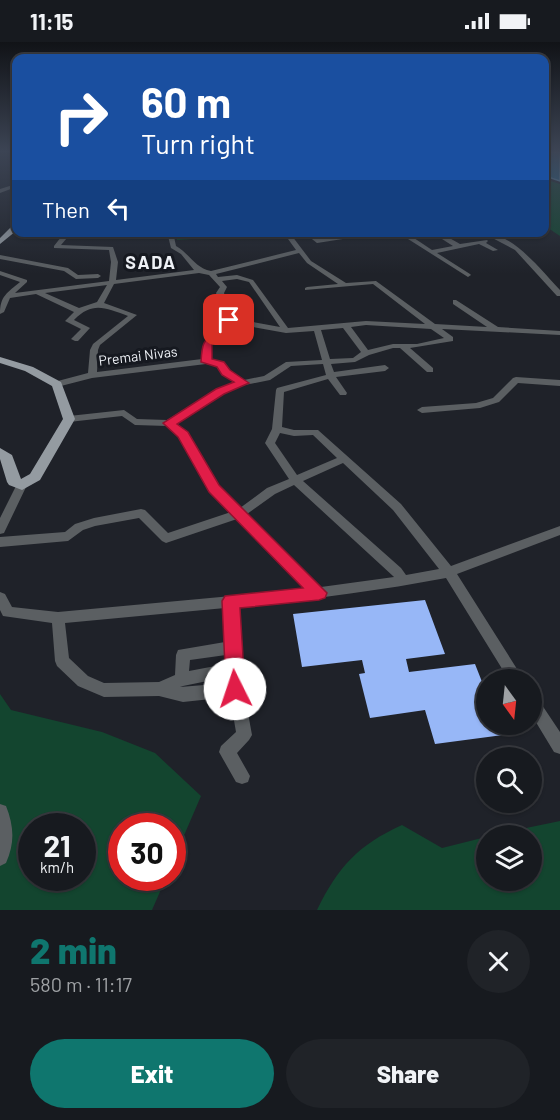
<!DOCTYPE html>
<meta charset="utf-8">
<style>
:root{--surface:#171a1f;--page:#202328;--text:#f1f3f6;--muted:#9ea1a4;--line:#36383d;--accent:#0f766e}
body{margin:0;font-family:Barlow,sans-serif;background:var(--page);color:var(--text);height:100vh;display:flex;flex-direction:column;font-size:22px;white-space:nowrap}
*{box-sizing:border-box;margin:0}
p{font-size:20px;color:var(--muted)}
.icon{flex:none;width:33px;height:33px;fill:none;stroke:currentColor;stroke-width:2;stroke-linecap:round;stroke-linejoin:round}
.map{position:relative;height:868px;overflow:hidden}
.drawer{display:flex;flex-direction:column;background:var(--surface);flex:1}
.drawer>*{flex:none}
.hud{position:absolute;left:12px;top:12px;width:537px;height:183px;border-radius:12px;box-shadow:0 2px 4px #0004,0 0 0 2px var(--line);background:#1a4fa0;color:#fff;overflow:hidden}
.needle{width:39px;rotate:165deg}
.tools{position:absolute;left:476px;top:627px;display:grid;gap:12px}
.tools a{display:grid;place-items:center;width:66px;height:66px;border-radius:50%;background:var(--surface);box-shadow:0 2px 4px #0004,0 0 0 2px var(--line);font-size:30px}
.speed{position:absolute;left:18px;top:771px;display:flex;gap:12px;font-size:30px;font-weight:700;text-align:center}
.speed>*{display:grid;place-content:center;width:78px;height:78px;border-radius:50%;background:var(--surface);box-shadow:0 2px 4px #0004,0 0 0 2px var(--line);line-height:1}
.speed small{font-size:15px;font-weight:400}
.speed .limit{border:9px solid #d22;background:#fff;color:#111}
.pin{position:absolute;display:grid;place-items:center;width:51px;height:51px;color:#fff;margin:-26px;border-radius:12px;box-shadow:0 3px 9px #0006}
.me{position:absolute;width:66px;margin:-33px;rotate:356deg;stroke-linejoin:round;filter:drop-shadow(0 0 4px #0008)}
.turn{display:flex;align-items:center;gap:21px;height:126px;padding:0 30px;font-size:27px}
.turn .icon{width:78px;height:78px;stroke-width:2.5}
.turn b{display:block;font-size:42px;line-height:51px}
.then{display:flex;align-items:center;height:57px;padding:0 30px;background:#0003;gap:12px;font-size:22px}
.round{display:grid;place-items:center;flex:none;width:63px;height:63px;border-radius:32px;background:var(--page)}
.summary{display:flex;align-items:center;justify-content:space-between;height:102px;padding:0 30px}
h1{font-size:36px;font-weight:800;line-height:45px;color:var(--accent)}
.cta{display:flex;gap:12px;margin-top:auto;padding:12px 30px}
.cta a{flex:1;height:69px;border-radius:36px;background:var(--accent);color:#fff;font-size:24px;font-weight:800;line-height:69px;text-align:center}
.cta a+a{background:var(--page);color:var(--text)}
.status{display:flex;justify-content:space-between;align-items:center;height:42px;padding:0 30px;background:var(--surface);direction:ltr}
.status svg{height:16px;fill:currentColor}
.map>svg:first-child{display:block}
.green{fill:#13452f;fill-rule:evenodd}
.water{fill:#246c97;stroke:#6194b4;stroke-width:1.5}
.building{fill:#97b7f7}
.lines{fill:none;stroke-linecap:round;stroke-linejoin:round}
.minor{fill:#5b5f62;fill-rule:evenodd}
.major{fill:#949ba1;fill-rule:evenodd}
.route{fill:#e11d48;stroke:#92132f;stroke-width:1.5}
.labels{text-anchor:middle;stroke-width:6;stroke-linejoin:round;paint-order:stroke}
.far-street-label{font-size:14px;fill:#eef1f6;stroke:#161920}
.far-district-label{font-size:18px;font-weight:bold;letter-spacing:1.5px;fill:#eef1f6;stroke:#161920}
</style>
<div class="status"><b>11:15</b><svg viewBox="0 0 49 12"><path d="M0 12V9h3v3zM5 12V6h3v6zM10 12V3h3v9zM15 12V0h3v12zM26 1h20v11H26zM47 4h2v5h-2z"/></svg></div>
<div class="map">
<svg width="560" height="868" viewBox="0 0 560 868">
<rect width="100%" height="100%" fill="#1f2229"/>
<!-- green -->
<path class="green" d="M544,137L560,142V194L545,184Z
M176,191V190L233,191L225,195L177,198Z
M0,652L11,668L102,690L155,711L201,754L173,819L172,784H122V836H166L152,868H0ZM32,784H82V836H32Z
M560,779V868H317C338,825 358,803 402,783L442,806L486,795V838H531V794L492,793Z"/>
<!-- water -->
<path class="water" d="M545,110H560V139L545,134Z"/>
<!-- building -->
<path class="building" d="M425,558L445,612L406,617L409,630L475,622L486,650V682H499L503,693L435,702L425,668L370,676L359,632L365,631L362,618L302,625L293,572Z"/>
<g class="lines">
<!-- minor -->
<path class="minor" d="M16,142V145L0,151V147Z
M65,190H72L61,203L113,205L118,220L116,238L194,228L181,212L171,206L167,190H173L176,204C191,213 195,226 211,229L296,208L283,190H289L311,219L346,241L376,239L435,282L487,285L453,262V258H456L498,285L560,289V293L442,287L453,295V299L410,306L433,326V330H427L400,306H393L369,313L355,320L331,322L334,330L385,323L389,326L385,329L336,335L347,351L346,353H340L328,337L284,350L282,385L294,388H318L401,462L451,524L560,484V493L457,532L524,638H509L446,536C377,549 308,558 238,564L240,627L252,693L249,698L237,711L250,734L248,740L242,742L236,740L219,710L221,704L236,690L230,655L183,660L159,654L104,655L78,644L57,624L55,619L52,581L3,574L0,568V550L5,552L12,565L58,570L306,547L237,477L166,501L162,499L139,476L95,484L83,488L68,499L0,505V495L65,490L75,482L94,476L141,467L145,468L168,491L231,470L210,450L179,395L167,384L135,383L122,374L69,380L64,377L69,374L124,368L137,377L167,378L217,347L236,341L223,333L217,324L206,322L92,336L57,345L53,342L54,340L88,331L90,308L93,302L128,274C105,266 93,259 74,278L90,286L78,299H75L71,297L81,287L65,279L74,270L36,252L10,256L4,270L0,272C0,254 7,251 20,240L0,233V229L27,238V240L15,251L109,239L111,220L109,208L54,206V204ZM299,211L307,221L338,242L307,245L305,246V248L373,242L425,282L366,279L288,286L253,238L237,233L218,235L216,232ZM199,231L209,233L220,245L216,251L225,278C223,282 221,289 217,292C205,302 203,298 202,317L97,330L98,308L100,303L137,273L104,261L114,242ZM237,237L249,240L280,285L232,276L224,251L227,245L222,239ZM107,243L97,260L79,266L45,251ZM231,281L286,291L314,289L322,318L286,320L264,334L244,338L229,329L223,320L210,317L212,303L224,295ZM366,283L431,287L444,296L417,302H393L368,308L351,285ZM343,286L361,310L353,316L330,317L321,288ZM323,322L326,333L277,346L276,348L272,387L265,401L289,437L267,446L240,466L218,444L186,391L175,381L223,351L245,343L270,338L291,324ZM280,391L294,394L313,393L337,416L297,433L275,401ZM343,421L393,468L439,527L406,533L401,526L303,439ZM294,443L393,534L394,535L321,545L247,472L275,452ZM225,566V600L178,608L176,613L175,633L159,640L104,641L88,634L69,616L65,581ZM226,613V622L189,629L190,618ZM227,635L228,641L180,645L183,644Z
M235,190H241V191L238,193Z
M303,190H310L318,197L368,190H388L317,201Z
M397,190H405L432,208L453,204L431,190H439L460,202L487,198L488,199L486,201L498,208L493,209L479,202L437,211L470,232L471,233L468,235Z
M481,190C512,190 540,227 560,248V254H557L515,208Z
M0,213L68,226L78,233L98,232L101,234L98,236L76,237L64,229L0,217Z
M516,335L560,338V344L518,341L499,360L480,366L422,371L417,368L422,365L476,361L493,356L513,336Z
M22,439L27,443L4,491L0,492V476L18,440Z
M531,652L536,654L560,690V712L554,710L531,672Z
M0,762L6,764C14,784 15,801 6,821L0,824Z"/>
<!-- major -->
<path class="major" d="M13,183H16V189L0,202V196Z
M0,315L33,325L61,340L75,377L40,438L22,448L9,443L7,440L0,417V406L12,413L21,437L30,432L63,377L52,344L25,329L0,321Z"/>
</g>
<!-- sky -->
<linearGradient id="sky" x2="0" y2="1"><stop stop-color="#111317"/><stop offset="0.47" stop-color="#3c4454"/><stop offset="1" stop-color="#3c4454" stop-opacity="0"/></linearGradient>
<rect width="560" height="232" fill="url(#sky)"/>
<!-- route -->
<path class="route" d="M226,275L234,278L225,296L212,302V317L224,320L230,328L249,341L224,352L177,382L188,390L219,443L327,551L325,556L319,558L240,566L245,647L242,654L235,656L229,654L226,647L222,559L225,554L303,546L209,450L178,395L163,381L216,347L234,340L222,333L217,325L201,320C202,304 202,297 217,291Z"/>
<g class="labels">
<!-- far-street labels -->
<g class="far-street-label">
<text transform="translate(138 314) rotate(-7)" y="5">Premai Nivas</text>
</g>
<!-- far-district labels -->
<g class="far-district-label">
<text x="151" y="227">SADA</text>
</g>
</g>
</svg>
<div class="tools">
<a><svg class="needle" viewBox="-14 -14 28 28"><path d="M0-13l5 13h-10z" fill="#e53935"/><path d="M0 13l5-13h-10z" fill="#9ea1a4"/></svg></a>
<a><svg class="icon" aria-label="search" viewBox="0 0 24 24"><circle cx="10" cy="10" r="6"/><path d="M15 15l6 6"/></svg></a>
<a><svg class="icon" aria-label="layers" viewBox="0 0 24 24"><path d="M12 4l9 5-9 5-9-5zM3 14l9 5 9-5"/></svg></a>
</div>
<div class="speed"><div>21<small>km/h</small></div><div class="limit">30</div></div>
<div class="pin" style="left:229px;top:278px;background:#d93025"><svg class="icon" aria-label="arrive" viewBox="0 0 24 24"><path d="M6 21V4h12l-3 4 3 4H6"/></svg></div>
<svg class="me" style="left:235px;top:647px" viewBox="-20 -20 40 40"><circle r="19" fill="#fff"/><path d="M0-13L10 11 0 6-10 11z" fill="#e11d48"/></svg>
<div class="hud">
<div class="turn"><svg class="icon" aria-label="right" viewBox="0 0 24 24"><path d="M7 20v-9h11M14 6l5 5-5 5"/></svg><div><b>60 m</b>Turn right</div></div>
<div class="then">Then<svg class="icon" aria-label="left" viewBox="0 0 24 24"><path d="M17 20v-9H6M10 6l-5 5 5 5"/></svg></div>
</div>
</div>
<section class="drawer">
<div class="summary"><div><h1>2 min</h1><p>580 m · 11:17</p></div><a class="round"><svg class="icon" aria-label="close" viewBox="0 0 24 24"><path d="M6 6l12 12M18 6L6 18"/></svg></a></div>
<div class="cta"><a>Exit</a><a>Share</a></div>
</section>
